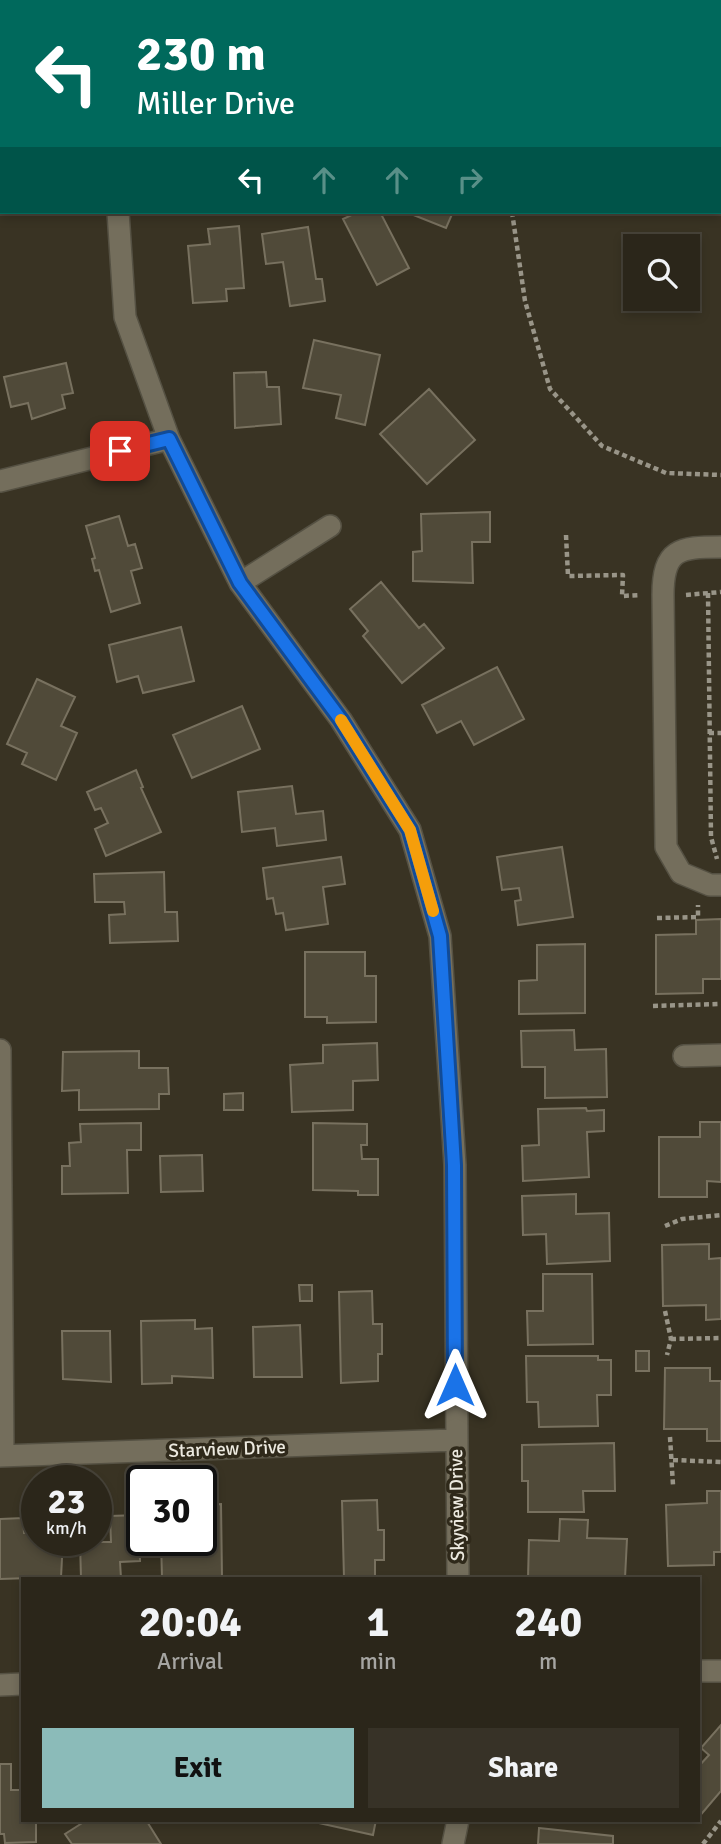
<!DOCTYPE html>
<style>
:root{--surface:#2b261a;--page:#373227;--text:#f1f3f6;--muted:#a6a5a2;--line:#474339;--accent:#8bbbb9}
body{margin:0;font-family:Signika,sans-serif;background:var(--page);color:var(--text);height:100vh;display:flex;flex-direction:column;font-size:26px;white-space:nowrap}
*{box-sizing:border-box;margin:0}
p{font-size:23px;color:var(--muted)}
.icon{flex:none;width:38px;height:38px;fill:none;stroke:currentColor;stroke-width:2;stroke-linecap:round;stroke-linejoin:round}
.map{position:relative;flex:1;overflow:hidden}
.details{position:absolute;left:21px;top:1577px;width:679px;height:245px;display:flex;flex-direction:column;background:var(--surface);border-radius:0px;box-shadow:0 4px 10px #0003,0 0 0 2px var(--line)}
.details>*{flex:none}
.banner{position:absolute;left:0px;top:0px;width:721px;height:214px;box-shadow:0 4px 10px #0003,0 0 0 2px var(--line);background:#00695c;color:#fff;overflow:hidden}
.fabs{position:absolute;left:623px;top:234px;display:grid;gap:14px}
.fabs a{display:grid;place-items:center;width:77px;height:77px;border-radius:0px;background:var(--surface);box-shadow:0 4px 10px #0003,0 0 0 2px var(--line);font-size:35px}
.speed{position:absolute;left:21px;top:1465px;display:flex;gap:14px;font-size:35px;font-weight:700;text-align:center}
.speed>*{display:grid;place-content:center;width:91px;height:91px;border-radius:50%;background:var(--surface);box-shadow:0 4px 10px #0003,0 0 0 2px var(--line);line-height:1}
.speed small{font-size:18px;font-weight:400}
.speed .limit{border:4px solid #111;border-radius:10px;background:#fff;color:#111}
.pin{position:absolute;display:grid;place-items:center;width:60px;height:60px;color:#fff;margin:-30px;border-radius:14px;box-shadow:0 4px 10px #0006}
.me{position:absolute;width:77px;margin:-38px;rotate:0deg;stroke-linejoin:round;filter:drop-shadow(0 0 5px #0008)}
.turn{display:flex;align-items:center;gap:24px;height:147px;padding:0 21px;font-size:32px}
.turn .icon{width:91px;height:91px;stroke-width:2.5}
.turn b{display:block;font-size:49px;line-height:60px}
.lanes{display:flex;align-items:center;height:66px;padding:0 21px;background:#0003;justify-content:center;gap:35px;direction:ltr}
.lanes .off{opacity:.35}
.eta{display:flex;justify-content:space-evenly;align-items:center;height:119px;text-align:center}
.eta b{font-size:42px;font-weight:700;line-height:49px}
.cta{display:flex;gap:14px;margin-top:auto;padding:14px 21px}
.cta a{flex:1;height:80px;border-radius:0px;background:var(--accent);color:#111;font-size:28px;font-weight:700;line-height:80px;text-align:center}
.cta a+a{background:var(--page);color:var(--text)}
.map>svg:first-child{display:block}
.building{fill:#504a39;stroke:#78715f;stroke-width:2}
.lines{fill:none;stroke-linecap:round;stroke-linejoin:round}
.minor-casing{stroke:#555143;stroke-width:24}
.path{stroke:#999588;stroke-width:4.5;stroke-dasharray:5 3.5;stroke-linecap:butt}
.minor{stroke:#746e5c;stroke-width:21}
.route-casing{stroke:#114b97;stroke-width:18}
.route{stroke:#1a73e8;stroke-width:12}
.slow{stroke:#f59e0b;stroke-width:12}
.labels{text-anchor:middle;stroke-width:7;stroke-linejoin:round;paint-order:stroke}
.street-label{font-size:19px;fill:#ece9df;stroke:#2f291a}
</style>
<div class="map">
<svg width="721" height="1844" viewBox="0 0 721 1844">
<rect width="100%" height="100%" fill="#393323"/>
<!-- building -->
<path class="building" d="M359,0H460L357,2Z
M358,212H380L409,268L377,285L343,219Z
M406,212H453L446,228Z
M239,226L244,288L226,289L227,301L193,303L188,246L210,244L208,229Z
M308,227L316,279H322L325,301L290,306L283,262L266,264L262,234Z
M314,340L380,355L365,425L336,418L341,395L303,388Z
M66,363L73,393L62,395L65,408L32,419L28,403L11,407L4,377Z
M266,372L267,387H279L281,424L235,428L234,373Z
M429,389L475,440L427,484L380,434Z
M490,512V542H472L473,583L413,581V552L422,551L421,514Z
M119,516L128,546L135,544L142,568L131,571L140,603L111,612L99,570L95,571L92,559L95,558L86,526Z
M381,582L419,628L424,624L444,648L402,683L363,636L368,631L350,609Z
M181,627L194,681L143,693L138,676L117,682L109,645Z
M497,667L524,719L474,745L461,721L437,733L422,705Z
M37,679L75,697L61,726L77,733L56,780L22,764L27,753L7,744Z
M242,706L260,749L192,778L173,735Z
M136,770L143,787L141,788L161,832L106,856L95,829L108,823L101,808L95,810L87,792Z
M292,786L296,814L323,811L326,840L277,846L275,828L242,832L238,792Z
M562,847L573,917L518,925L515,901L521,900L519,888L502,890L497,857Z
M341,857L345,884L323,887L328,924L286,930L283,913L276,914L273,898L267,899L263,868Z
M164,872L165,912H177L178,941L110,943L109,915L125,914L124,902H95L94,874Z
M721,919V979H703V993L656,994V935L696,934V920Z
M585,944V1013L519,1014V981L537,980V945Z
M305,952H365V976H376V1022L327,1023V1017H305Z
M574,1030L575,1050L606,1049L607,1097L545,1098V1067H522L521,1031Z
M377,1043L378,1080L353,1081V1110L292,1112L290,1065L323,1063V1045Z
M139,1051V1068H168L169,1094H159V1109L79,1110V1090L62,1091L63,1052Z
M243,1093V1110H224V1094Z
M586,1108L587,1111L604,1110V1131L587,1132L589,1177L523,1181L522,1146L539,1145L538,1109Z
M700,1122H721V1182L707,1181V1197H659V1137H700Z
M141,1123V1150H127L128,1193L62,1194V1166H70L69,1143L81,1142L80,1124Z
M313,1123L367,1124V1145H361L362,1159H378V1195H358V1191L313,1190Z
M202,1155L203,1191L161,1192L160,1156Z
M576,1194V1214L609,1213L610,1261L547,1264L546,1234L523,1235L522,1196Z
M709,1244V1259L721,1258V1319L706,1320V1305L663,1306L662,1245Z
M543,1274H592L593,1344L528,1345L527,1311H543Z
M299,1285H312V1301H300Z
M372,1291L373,1324H382V1354H378V1381L341,1383L339,1292Z
M195,1320V1329L212,1328L213,1378L172,1376V1383L142,1384L141,1321Z
M300,1325L302,1377H254L253,1327Z
M62,1331H110L111,1382L63,1379Z
M636,1351H649V1371H636Z
M526,1356H598V1360H611V1395H597L598,1426L539,1427L538,1402H527Z
M665,1368H710V1381H721V1441H707V1429H664Z
M614,1443L615,1491H583L584,1512H528V1481H522V1445Z
M707,1491H721V1552H714V1565L668,1566L666,1505L707,1503Z
M377,1500L378,1530H384V1560H375V1578H344L342,1501Z
M221,1504L222,1578H162L161,1540H201V1505Z
M139,1515L140,1561L120,1562L121,1578H81L80,1542H111L110,1516Z
M23,1518L24,1533H37V1540H63L61,1577L0,1579V1519Z
M560,1519L588,1520L587,1538L627,1539L625,1578H528L529,1540L559,1541Z
M721,1725V1791L698,1818V1767L709,1755L701,1748Z
M0,1764H11V1790H23V1820H36V1842L5,1843L4,1834H0Z
M87,1820H146L161,1844H72L65,1834Z
M314,1820H376L373,1835L314,1822Z
M539,1828L613,1836V1844H538Z"/>
<g class="lines">
<!-- minor casing -->
<g class="minor-casing">
<path id="minor" d="M118,212L125,317L169,439L240,583L341,720L410,830L440,936L455,1165L458,1578
M0,481L169,439
M721,547C679,547 663,549 663,595L666,847L681,873L710,885H721
M240,583L330,526
M0,1050L3,1456
M684,1056L721,1055
M0,1456L455,1440
M698,1671H721
M0,1685L23,1684
M453,1844L458,1820"/>
</g>
<!-- path -->
<path class="path" d="M506,0V2
M512,212L525,301L550,389L602,446L666,473L721,475
M566,535L568,576L623,575L622,596L640,595
M708,593L711,837L717,859
M686,595L721,592
M709,733H721
M657,918L698,917V905
M653,1006L721,1004
M665,1226L682,1219L721,1215
M665,1311L671,1339L667,1355
M671,1339L721,1338
M670,1437L673,1485
M673,1460L721,1462
M703,1844L721,1821"/>
<!-- minor -->
<use href="#minor" class="minor"/>
</g>
<g class="lines">
<!-- route casing -->
<g class="route-casing">
<path id="route" d="M120,451L169,439L240,583L341,720L410,830L440,936L454,1165L455,1385"/>
</g>
<!-- route -->
<use href="#route" class="route"/>
<!-- slow -->
<path class="slow" d="M341,720L410,830L433,911"/>
</g>
<g class="labels">
<!-- street labels -->
<g class="street-label">
<text transform="translate(227 1448) rotate(-2)" y="7">Starview Drive</text>
<text transform="translate(456 1505) rotate(-91)" y="7">Skyview Drive</text>
</g>
</g>
</svg>
<div class="fabs">
<a><svg class="icon" aria-label="search" viewBox="0 0 24 24"><circle cx="10" cy="10" r="6"/><path d="M15 15l6 6"/></svg></a>
</div>
<div class="speed"><div>23<small>km/h</small></div><div class="limit">30</div></div>
<div class="pin" style="left:120px;top:451px;background:#d93025"><svg class="icon" aria-label="arrive" viewBox="0 0 24 24"><path d="M6 21V4h12l-3 4 3 4H6"/></svg></div>
<svg class="me" style="left:455px;top:1385px" viewBox="-20 -20 40 40"><path d="M0-17L14 15 0 8-14 15z" fill="#1a73e8" stroke="#fff" stroke-width="4"/></svg>
<div class="banner">
<div class="turn"><svg class="icon" aria-label="left" viewBox="0 0 24 24"><path d="M17 20v-9H6M10 6l-5 5 5 5"/></svg><div><b>230 m</b>Miller Drive</div></div>
<div class="lanes"><svg class="icon" aria-label="left" viewBox="0 0 24 24"><path d="M17 20v-9H6M10 6l-5 5 5 5"/></svg><svg class="icon off" aria-label="ahead" viewBox="0 0 24 24"><path d="M12 20V5M6 11l6-6 6 6"/></svg><svg class="icon off" aria-label="ahead" viewBox="0 0 24 24"><path d="M12 20V5M6 11l6-6 6 6"/></svg><svg class="icon off" aria-label="right" viewBox="0 0 24 24"><path d="M7 20v-9h11M14 6l5 5-5 5"/></svg></div>
</div>
<section class="details">
<div class="eta">
<div><b>20:04</b><p>Arrival</p></div>
<div><b>1</b><p>min</p></div>
<div><b>240</b><p>m</p></div>
</div>
<div class="cta"><a>Exit</a><a>Share</a></div>
</section>
</div>
